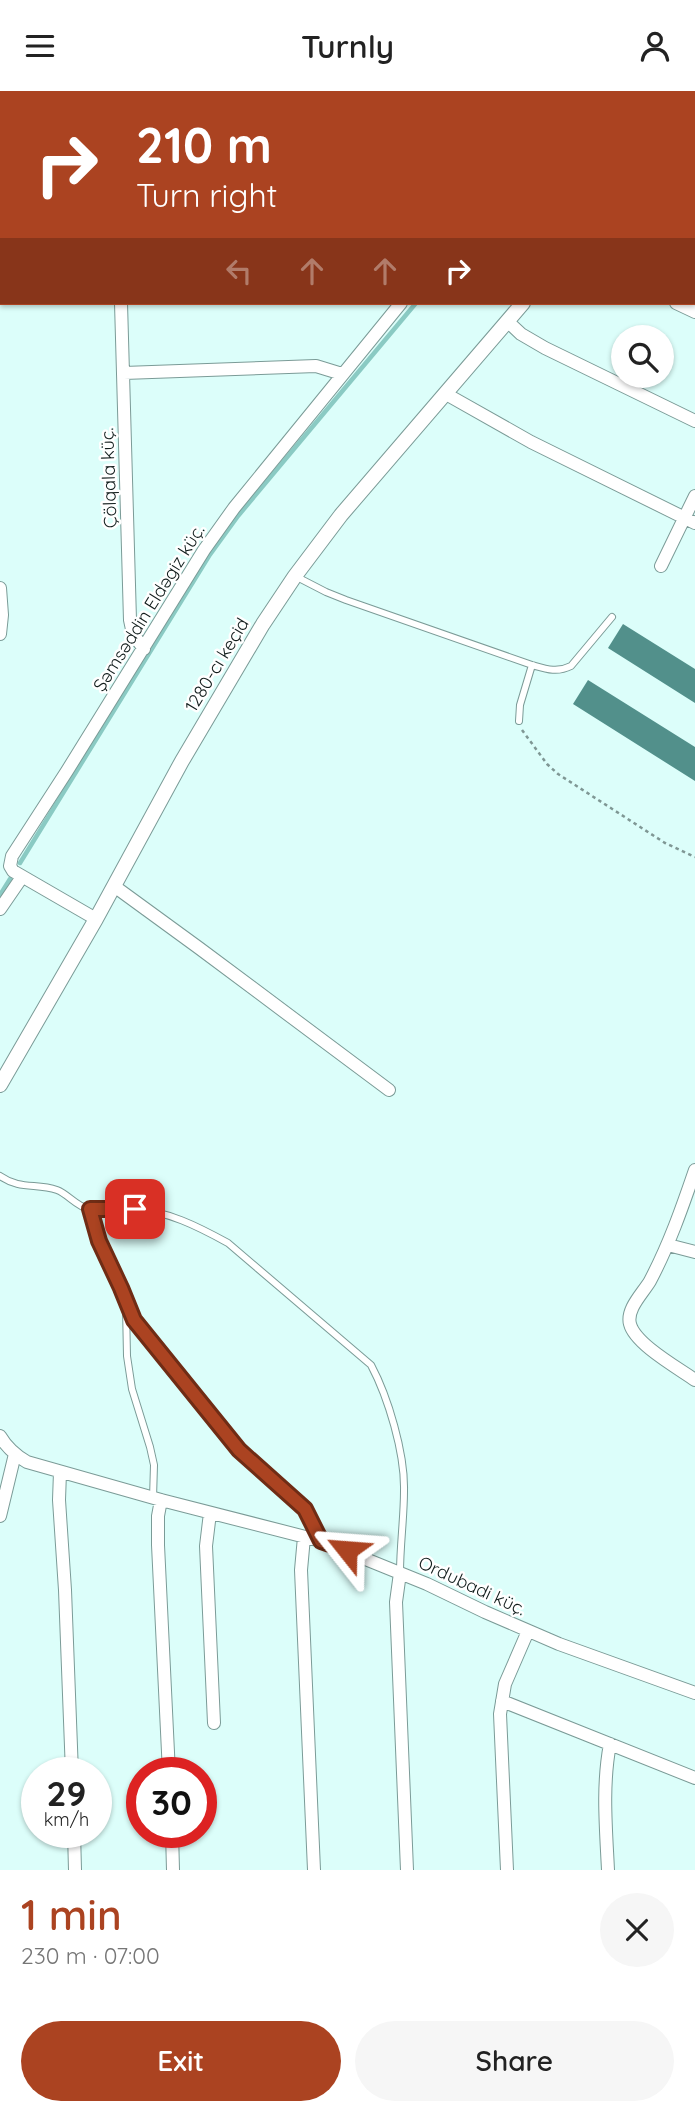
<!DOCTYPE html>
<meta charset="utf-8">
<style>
:root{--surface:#fff;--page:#f6f6f6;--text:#222;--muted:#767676;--accent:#ab4321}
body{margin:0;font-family:Quicksand,sans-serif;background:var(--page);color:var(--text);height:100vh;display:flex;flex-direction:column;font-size:26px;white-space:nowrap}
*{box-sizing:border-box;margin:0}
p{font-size:23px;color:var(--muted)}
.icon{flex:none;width:38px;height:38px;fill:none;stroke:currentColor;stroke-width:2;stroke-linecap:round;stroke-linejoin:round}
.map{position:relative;height:1779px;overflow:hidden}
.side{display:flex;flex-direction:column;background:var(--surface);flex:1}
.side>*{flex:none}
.hud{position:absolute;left:0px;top:0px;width:696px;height:214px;box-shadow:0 2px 5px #0004;background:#ab4321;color:#fff;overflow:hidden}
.controls{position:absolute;left:611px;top:234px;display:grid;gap:14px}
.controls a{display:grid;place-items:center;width:63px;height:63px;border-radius:50%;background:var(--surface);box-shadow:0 2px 5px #0004;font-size:35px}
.speed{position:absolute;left:21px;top:1666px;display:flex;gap:14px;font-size:35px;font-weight:700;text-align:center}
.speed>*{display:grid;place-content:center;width:91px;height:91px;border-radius:50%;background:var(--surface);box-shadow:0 2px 5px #0004;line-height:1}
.speed small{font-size:18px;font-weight:400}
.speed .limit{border:10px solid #d22;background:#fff;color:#111}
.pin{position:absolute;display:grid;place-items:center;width:60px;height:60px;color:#fff;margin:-30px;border-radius:14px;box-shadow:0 4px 10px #0006}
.me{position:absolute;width:77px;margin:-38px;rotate:298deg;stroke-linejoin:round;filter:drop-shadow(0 0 5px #0008)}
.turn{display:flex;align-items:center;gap:24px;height:147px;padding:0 21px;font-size:32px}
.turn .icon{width:91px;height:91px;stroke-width:2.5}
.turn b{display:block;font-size:49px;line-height:60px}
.lanes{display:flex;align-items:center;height:66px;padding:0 21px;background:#0003;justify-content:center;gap:35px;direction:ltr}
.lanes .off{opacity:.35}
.round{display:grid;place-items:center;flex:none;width:74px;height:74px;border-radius:37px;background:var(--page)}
.summary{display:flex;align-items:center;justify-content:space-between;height:119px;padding:0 21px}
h1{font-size:42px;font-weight:600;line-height:52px;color:var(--accent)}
.button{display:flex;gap:14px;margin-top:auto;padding:14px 21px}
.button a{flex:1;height:80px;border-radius:42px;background:var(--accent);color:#fff;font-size:28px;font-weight:600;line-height:80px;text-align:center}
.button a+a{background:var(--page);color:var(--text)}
header{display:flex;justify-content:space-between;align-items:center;height:91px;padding:0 21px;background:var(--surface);font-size:32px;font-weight:600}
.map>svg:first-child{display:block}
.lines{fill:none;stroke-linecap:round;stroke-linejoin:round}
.stream{stroke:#8acac3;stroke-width:4.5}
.building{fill:#52908b}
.service-casing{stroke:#7b9b97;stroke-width:8}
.minor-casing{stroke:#7b9b97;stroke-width:14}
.tertiary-casing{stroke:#7b9b97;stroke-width:16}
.path{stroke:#7f9794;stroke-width:2.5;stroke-dasharray:3.5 3.5;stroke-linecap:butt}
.service{stroke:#fff;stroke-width:6}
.minor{stroke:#fff;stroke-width:12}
.tertiary{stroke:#fff;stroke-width:14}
.route-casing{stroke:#6f2c15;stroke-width:18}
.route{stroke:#ab4321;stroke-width:12}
.labels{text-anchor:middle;stroke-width:5;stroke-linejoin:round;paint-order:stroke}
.street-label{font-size:18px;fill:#101c1b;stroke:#fff}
</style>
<header><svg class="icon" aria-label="menu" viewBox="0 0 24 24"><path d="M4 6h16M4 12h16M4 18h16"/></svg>Turnly<svg class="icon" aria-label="person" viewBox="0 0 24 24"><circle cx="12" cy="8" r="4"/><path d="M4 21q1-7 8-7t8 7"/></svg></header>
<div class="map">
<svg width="695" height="1779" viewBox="0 0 695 1779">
<rect width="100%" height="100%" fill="#dcfefa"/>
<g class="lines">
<!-- stream -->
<path class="stream" d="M593,2L595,0
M20,772L209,465L238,425L416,212
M0,804L10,788"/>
</g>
<!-- building -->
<path class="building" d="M623,533L695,578V612L608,557Z
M588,589L695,656V690L573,613Z"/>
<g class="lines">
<!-- service casing -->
<g class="service-casing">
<path id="service" d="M295,485L326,501L346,509L532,574C546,578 557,582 571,575L612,526
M519,630L520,614L532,574
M0,1085C20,1099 36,1092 57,1099C68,1103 77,1116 89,1118C103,1120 118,1117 132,1118C166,1119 199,1136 228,1152L371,1274C388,1306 405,1362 404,1400C404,1427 400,1454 400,1482
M90,1118L99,1150L121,1197L133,1229L239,1359L305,1418L320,1449
M126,1216L127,1265L132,1298L150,1356L154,1374L153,1407"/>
</g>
<!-- minor casing -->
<g class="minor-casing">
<path id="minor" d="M114,0V2
M579,2L580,0
M0,60H2
M695,106V107
M121,212L130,529L133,543L144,558
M676,212L695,221
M507,230L521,243L545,257L695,330
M124,282L316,275L342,283
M446,303L531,351L695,432
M661,475L695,405
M0,497L2,524L0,543
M114,795L199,857L389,999
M0,818L22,786
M96,828L13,780L10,775L12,765L67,680L204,459L234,417L401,212
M695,1079C682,1117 669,1154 650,1190C643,1202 626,1218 630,1233C635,1253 678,1277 695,1289
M668,1154L695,1161
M0,1345C7,1357 15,1364 27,1371L161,1409L321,1450L427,1493L485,1521L559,1553L695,1602
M60,1381L59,1409L65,1499L72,1682
M161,1409L158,1425V1454L169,1682
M210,1422L206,1455L214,1632
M0,1425L15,1363
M304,1446L301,1479L314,1779
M400,1482L396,1511L407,1779
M502,1610L695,1687
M74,1741L75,1779
M172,1741L173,1779
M507,1779L500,1623L505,1593L528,1540
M608,1779C606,1737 602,1695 610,1653"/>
</g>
<!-- tertiary casing -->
<g class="tertiary-casing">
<path id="tertiary" d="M695,17V16
M0,994L96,828L182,670L263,533L295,485L341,424L523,212"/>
</g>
<!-- path -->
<path class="path" d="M522,639L547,673L558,683L665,752L695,766"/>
<!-- service -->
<use href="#service" class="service"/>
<!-- minor -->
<use href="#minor" class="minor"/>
<!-- tertiary -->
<use href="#tertiary" class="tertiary"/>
</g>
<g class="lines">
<!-- route casing -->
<g class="route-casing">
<path id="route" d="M135,1118H90L99,1150L121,1197L134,1229L239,1359L305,1418L321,1450L347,1459"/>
</g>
<!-- route -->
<use href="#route" class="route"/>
</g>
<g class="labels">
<!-- street labels -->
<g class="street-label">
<text transform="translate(109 387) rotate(-92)" y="6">Çölqala küç.</text>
<text transform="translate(149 517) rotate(-58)" y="6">Şəmsəddin Eldəgiz küç.</text>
<text transform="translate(217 574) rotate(-59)" y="6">1280-cı keçid</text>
<text transform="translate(472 1495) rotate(25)" y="6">Ordubadi küç.</text>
</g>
</g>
</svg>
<div class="controls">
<a><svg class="icon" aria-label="search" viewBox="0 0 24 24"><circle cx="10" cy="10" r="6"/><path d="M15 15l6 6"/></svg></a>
</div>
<div class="speed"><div>29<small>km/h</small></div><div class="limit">30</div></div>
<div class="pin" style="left:135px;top:1118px;background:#d93025"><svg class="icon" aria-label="arrive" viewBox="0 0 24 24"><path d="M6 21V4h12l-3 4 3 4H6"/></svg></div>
<svg class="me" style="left:347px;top:1459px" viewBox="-20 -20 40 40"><path d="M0-17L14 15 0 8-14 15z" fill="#ab4321" stroke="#fff" stroke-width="4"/></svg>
<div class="hud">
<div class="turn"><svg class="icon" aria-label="right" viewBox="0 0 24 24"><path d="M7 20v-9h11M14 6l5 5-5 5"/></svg><div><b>210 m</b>Turn right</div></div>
<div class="lanes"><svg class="icon off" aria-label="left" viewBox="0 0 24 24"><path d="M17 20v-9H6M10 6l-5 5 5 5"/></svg><svg class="icon off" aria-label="ahead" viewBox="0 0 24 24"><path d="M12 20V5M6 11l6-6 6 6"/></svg><svg class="icon off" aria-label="ahead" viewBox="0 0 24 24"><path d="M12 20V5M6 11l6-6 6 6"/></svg><svg class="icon" aria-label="right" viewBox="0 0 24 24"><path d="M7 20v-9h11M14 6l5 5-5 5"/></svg></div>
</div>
</div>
<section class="side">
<div class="summary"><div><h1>1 min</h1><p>230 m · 07:00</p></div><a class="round"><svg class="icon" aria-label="close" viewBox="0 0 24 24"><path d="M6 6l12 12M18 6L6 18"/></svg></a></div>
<div class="button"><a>Exit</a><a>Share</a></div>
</section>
